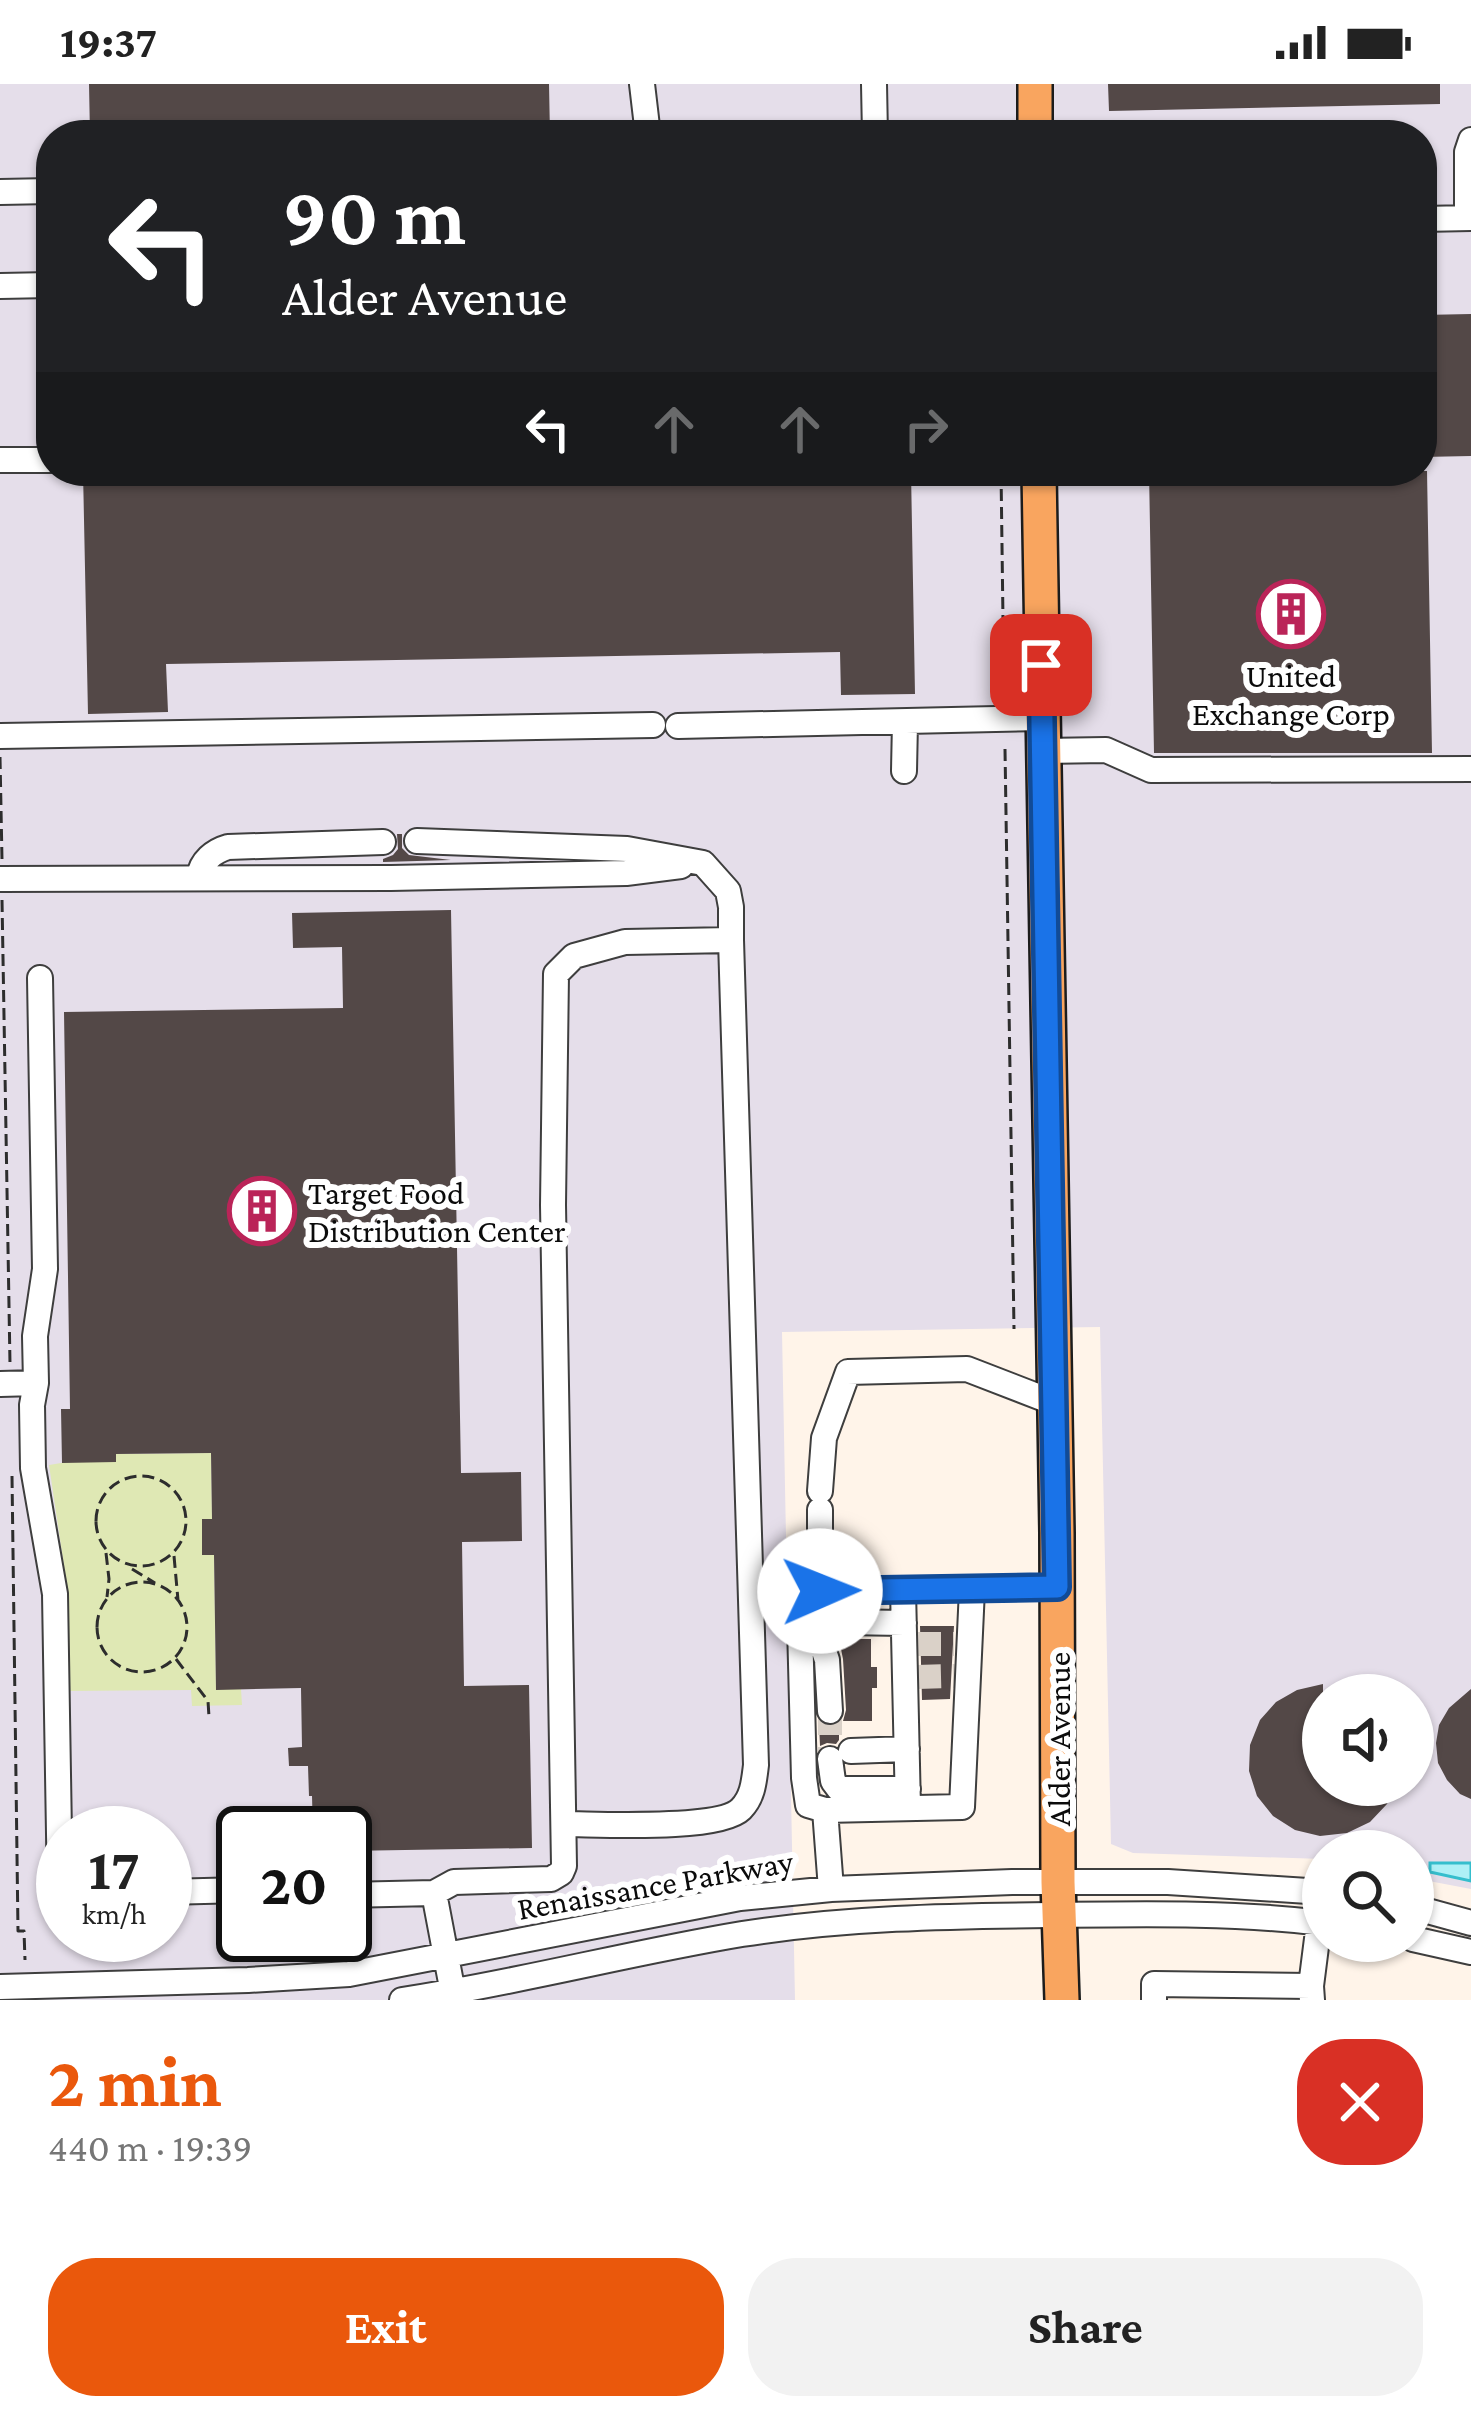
<!DOCTYPE html>
<meta charset="utf-8">
<style>
:root{--surface:#fff;--page:#f2f2f2;--text:#222;--muted:#767676;--accent:#ea580c}
body{margin:0;font-family:"Crimson Pro",serif;background:var(--page);color:var(--text);height:100vh;display:flex;flex-direction:column;font-size:45px;white-space:nowrap}
*{box-sizing:border-box;margin:0}
p{font-size:39px;color:var(--muted)}
.icon{flex:none;width:66px;height:66px;fill:none;stroke:currentColor;stroke-width:2;stroke-linecap:round;stroke-linejoin:round}
.map{position:relative;height:1916px;overflow:hidden}
.side{display:flex;flex-direction:column;background:var(--surface);flex:1}
.side>*{flex:none}
.banner{position:absolute;left:36px;top:36px;width:1401px;height:366px;border-radius:48px;box-shadow:0 3px 9px #0004;background:#202124;color:#fff;overflow:hidden}
.buttons{position:absolute;left:1302px;top:1590px;display:grid;gap:24px}
.buttons a{display:grid;place-items:center;width:132px;height:132px;border-radius:50%;background:var(--surface);box-shadow:0 3px 9px #0004;font-size:60px}
.speed{position:absolute;left:36px;top:1722px;display:flex;gap:24px;font-size:60px;font-weight:700;text-align:center}
.speed>*{display:grid;place-content:center;width:156px;height:156px;border-radius:50%;background:var(--surface);box-shadow:0 3px 9px #0004;line-height:1}
.speed small{font-size:30px;font-weight:400}
.speed .limit{border:6px solid #111;border-radius:18px;background:#fff;color:#111}
.pin{position:absolute;display:grid;place-items:center;width:102px;height:102px;color:#fff;margin:-51px;border-radius:24px;box-shadow:0 6px 18px #0006}
.me{position:absolute;width:132px;margin:-66px;rotate:89deg;stroke-linejoin:round;filter:drop-shadow(0 0 9px #0008)}
.turn{display:flex;align-items:center;gap:42px;height:252px;padding:0 48px;font-size:54px}
.turn .icon{width:156px;height:156px;stroke-width:2.5}
.turn b{display:block;font-size:84px;line-height:102px}
.lanes{display:flex;align-items:center;height:114px;padding:0 48px;background:#0003;justify-content:center;gap:60px;direction:ltr}
.lanes .off{opacity:.35}
.round{display:grid;place-items:center;flex:none;width:126px;height:126px;border-radius:48px;background:var(--page)}
.summary{display:flex;align-items:center;justify-content:space-between;height:204px;padding:0 48px}
h1{font-size:72px;font-weight:700;line-height:90px;color:var(--accent)}
.button{display:flex;gap:24px;margin-top:auto;padding:24px 48px}
.button a{flex:1;height:138px;border-radius:48px;background:var(--accent);color:#fff;font-size:48px;font-weight:700;line-height:138px;text-align:center}
.button a+a{background:var(--page);color:var(--text)}
.status{display:flex;justify-content:space-between;align-items:center;height:84px;padding:0 60px;background:var(--surface);direction:ltr}
.status svg{height:33px;fill:currentColor}
.map>svg:first-child{display:block}
.industrial{fill:#e5deea;fill-rule:evenodd}
.green{fill:#dfe8b4}
.water{fill:#aef0f6;stroke:#35becd;stroke-width:3}
.building{fill:#534847}
.lines{fill:none;stroke-linecap:round;stroke-linejoin:round}
.minor-tunnel{stroke:#dad1c8;stroke-width:24;stroke-dasharray:24 12;stroke-linecap:butt}
.minor-casing{stroke:#3e3e3e;stroke-width:28}
.major-casing{stroke:#1c1c1c;stroke-width:38}
.path{stroke:#2d2d2d;stroke-width:3;stroke-dasharray:12 6;stroke-linecap:butt}
.minor{stroke:#fff;stroke-width:24}
.major{stroke:#f9a55f;stroke-width:33}
.route-casing{stroke:#114b97;stroke-width:30}
.route{stroke:#1a73e8;stroke-width:21}
.labels{text-anchor:middle;stroke-width:12;stroke-linejoin:round;paint-order:stroke}
.poi-label{font-size:33px;fill:#0b0b0b;stroke:#fff}
.street-label{font-size:33px;fill:#0b0b0b;stroke:#fff}
</style>
<div class="status"><b>19:37</b><svg viewBox="0 0 49 12"><path d="M0 12V9h3v3zM5 12V6h3v6zM10 12V3h3v9zM15 12V0h3v12zM26 1h20v11H26zM47 4h2v5h-2z"/></svg></div>
<div class="map">
<svg width="1471" height="1916" viewBox="0 0 1471 1916">
<rect width="100%" height="100%" fill="#fff4e9"/>
<!-- industrial -->
<path class="industrial" d="M0,0H1471V1805L1413,1794V1767H1323V1775L1133,1769L1111,1760L1100,1243L782,1248L795,1916H0ZM51,51H1422V387H51ZM1323,1611H1413V1701H1323ZM63,1749H165V1851H63ZM243,1749H345V1851H243Z"/>
<!-- green -->
<path class="green" d="M211,1369L212,1435L202,1436V1471H214L216,1605H241L242,1621L192,1622L191,1606L67,1607L64,1482L49,1381L116,1370Z"/>
<!-- water -->
<path class="water" d="M1430,1779H1471V1797L1430,1788Z"/>
<!-- building -->
<path class="building" d="M89,0H549L550,51H90Z
M1108,0H1440V20L1109,27Z
M1471,230V372L1422,373V231Z
M83,387H911L915,610L841,611L840,568L166,580L168,628L88,630Z
M1149,387H1427L1432,669H1154Z
M397,750H402V764L409,771L451,776L383,778V775L393,771L398,765Z
M451,826L461,1389L521,1388L522,1457L462,1458L464,1602L529,1601L532,1764L345,1767V1749H313L312,1712H309L308,1682H289L288,1664L302,1663L301,1604L216,1606L214,1471H202V1435H212L211,1369L116,1370V1378L62,1379L61,1325H70L64,928L343,924L342,863L293,864L292,829Z
M920,1542H954L950,1615L922,1616Z
M839,1555H871V1583H877V1604H872V1637H843L846,1626L843,1575Z
M1323,1600V1701H1396L1387,1720L1370,1738L1347,1749L1320,1752L1295,1746L1273,1732L1257,1712L1249,1687L1250,1661L1260,1636L1276,1618L1297,1606Z
M1471,1605V1715L1460,1710L1447,1696L1438,1679L1436,1659L1439,1641L1449,1624Z
M819,1639L830,1643L839,1641V1656L836,1660L827,1659L820,1662Z"/>
<g class="lines">
<!-- minor-tunnel -->
<path class="minor-tunnel" d="M917,1560H954
M917,1593L955,1592
M830,1627V1675"/>
<!-- minor casing -->
<g class="minor-casing">
<path id="minor" d="M642,0L648,51
M874,0L875,51
M0,108L51,107
M1467,134V68L1471,56
M1422,135L1471,134
M0,202L51,201
M0,376H51
M678,642L1042,634
M0,652L653,641
M1043,667L1106,666L1151,686L1471,685
M904,687L905,638
M417,757L627,765L703,779L728,807L731,823V856L625,858L574,872L556,890L553,1121L564,1782L561,1789L551,1795L454,1798L434,1809
M199,793C201,777 214,767 228,763L383,758
M0,795L391,794L626,789L681,782
M40,894L45,1185L35,1252L36,1299L32,1321L33,1384L55,1510L60,1810H63
M0,1300L36,1299
M820,1407L824,1354L848,1288L967,1285L1055,1319
M820,1426V1507L800,1542L804,1694L808,1721L825,1726
M903,1506L908,1724
M820,1507L1057,1503
M830,1627L827,1576L821,1558C823,1546 829,1539 842,1538L904,1539
M851,1667L907,1665
M830,1675L833,1697L839,1705H908
M564,1740C599,1740 719,1747 741,1725C753,1713 754,1697 756,1681L731,856
M831,1805L825,1726L962,1723L972,1505
M165,1808L243,1806
M345,1811L434,1809L453,1909
M1413,1823L1471,1839
M1413,1855L1471,1868
M1311,1902L1319,1839
M0,1903L248,1896L349,1890L740,1814L831,1805L1012,1798H1168L1323,1808
M402,1916C516,1899 628,1869 742,1850C844,1834 947,1832 1050,1831C1141,1830 1233,1828 1323,1839
M1154,1916V1900L1311,1902L1312,1916"/>
</g>
<!-- major casing -->
<g class="major-casing">
<path id="major" d="M1035,51V0
M1039,387L1057,1449L1058,1798L1062,1916"/>
</g>
<!-- path -->
<path class="path" d="M1001,387L1004,610
M1005,665L1014,1245
M0,673L2,776
M2,816L10,1280
M96 1437a45 45 0 1 1 90 0a45 45 0 1 1-90 0Z
M12,1392L18,1847H24L25,1876
M106,1469L109,1495L107,1513
M174,1472L178,1516
M132,1485L155,1499
M97 1543a45 45 0 1 1 90 0a45 45 0 1 1-90 0Z
M176,1575L208,1617L209,1633"/>
<!-- minor -->
<use href="#minor" class="minor"/>
<!-- major -->
<use href="#major" class="major"/>
</g>
<g class="lines">
<!-- route casing -->
<g class="route-casing">
<path id="route" d="M820,1507L1057,1503L1041,581"/>
</g>
<!-- route -->
<use href="#route" class="route"/>
</g>
<!-- icons -->
<defs>
<g id="building-ring" transform="scale(3.45)"><circle r="9.5" fill="#fff" stroke="#ba2458" stroke-width="1.5"/><path d="M-4-6H4V6H1V3H-1V6H-4ZM-2.5-4.3h1.7v1.8h-1.7ZM.8-4.3h1.7v1.8H.8ZM-2.5-1h1.7V.8h-1.7ZM.8-1h1.7V.8H.8Z" fill="#ba2458"/></g>
</defs>
<g fill-rule="evenodd">
<use href="#building-ring" x="1291" y="530"/>
<use href="#building-ring" x="262" y="1127"/>
</g>
<g class="labels">
<!-- poi labels -->
<g class="poi-label">
<text x="1291" y="603">United<tspan x="1291" dy="38">Exchange Corp</tspan></text>
<text x="308" y="1120" text-anchor="start">Target Food<tspan x="308" dy="38">Distribution Center</tspan></text>
</g>
<!-- street labels -->
<g class="street-label">
<text transform="translate(1058 1655) rotate(-90)" y="12">Alder Avenue</text>
<text transform="translate(655 1800) rotate(-10)" y="12">Renaissance Parkway</text>
</g>
</g>
</svg>
<div class="buttons">
<a><svg class="icon" aria-label="sound" viewBox="0 0 24 24"><path d="M4 9h4l5-4v14l-5-4H4zM17 9q2 3 0 6"/></svg></a>
<a><svg class="icon" aria-label="search" viewBox="0 0 24 24"><circle cx="10" cy="10" r="6"/><path d="M15 15l6 6"/></svg></a>
</div>
<div class="speed"><div>17<small>km/h</small></div><div class="limit">20</div></div>
<div class="pin" style="left:1041px;top:581px;background:#d93025"><svg class="icon" aria-label="arrive" viewBox="0 0 24 24"><path d="M6 21V4h12l-3 4 3 4H6"/></svg></div>
<svg class="me" style="left:820px;top:1507px" viewBox="-20 -20 40 40"><circle r="19" fill="#fff"/><path d="M0-13L10 11 0 6-10 11z" fill="#1a73e8"/></svg>
<div class="banner">
<div class="turn"><svg class="icon" aria-label="left" viewBox="0 0 24 24"><path d="M17 20v-9H6M10 6l-5 5 5 5"/></svg><div><b>90 m</b>Alder Avenue</div></div>
<div class="lanes"><svg class="icon" aria-label="left" viewBox="0 0 24 24"><path d="M17 20v-9H6M10 6l-5 5 5 5"/></svg><svg class="icon off" aria-label="ahead" viewBox="0 0 24 24"><path d="M12 20V5M6 11l6-6 6 6"/></svg><svg class="icon off" aria-label="ahead" viewBox="0 0 24 24"><path d="M12 20V5M6 11l6-6 6 6"/></svg><svg class="icon off" aria-label="right" viewBox="0 0 24 24"><path d="M7 20v-9h11M14 6l5 5-5 5"/></svg></div>
</div>
</div>
<section class="side">
<div class="summary"><div><h1>2 min</h1><p>440 m · 19:39</p></div><a class="round" style="background:#d93025;color:#fff"><svg class="icon" aria-label="close" viewBox="0 0 24 24"><path d="M6 6l12 12M18 6L6 18"/></svg></a></div>
<div class="button"><a>Exit</a><a>Share</a></div>
</section>
